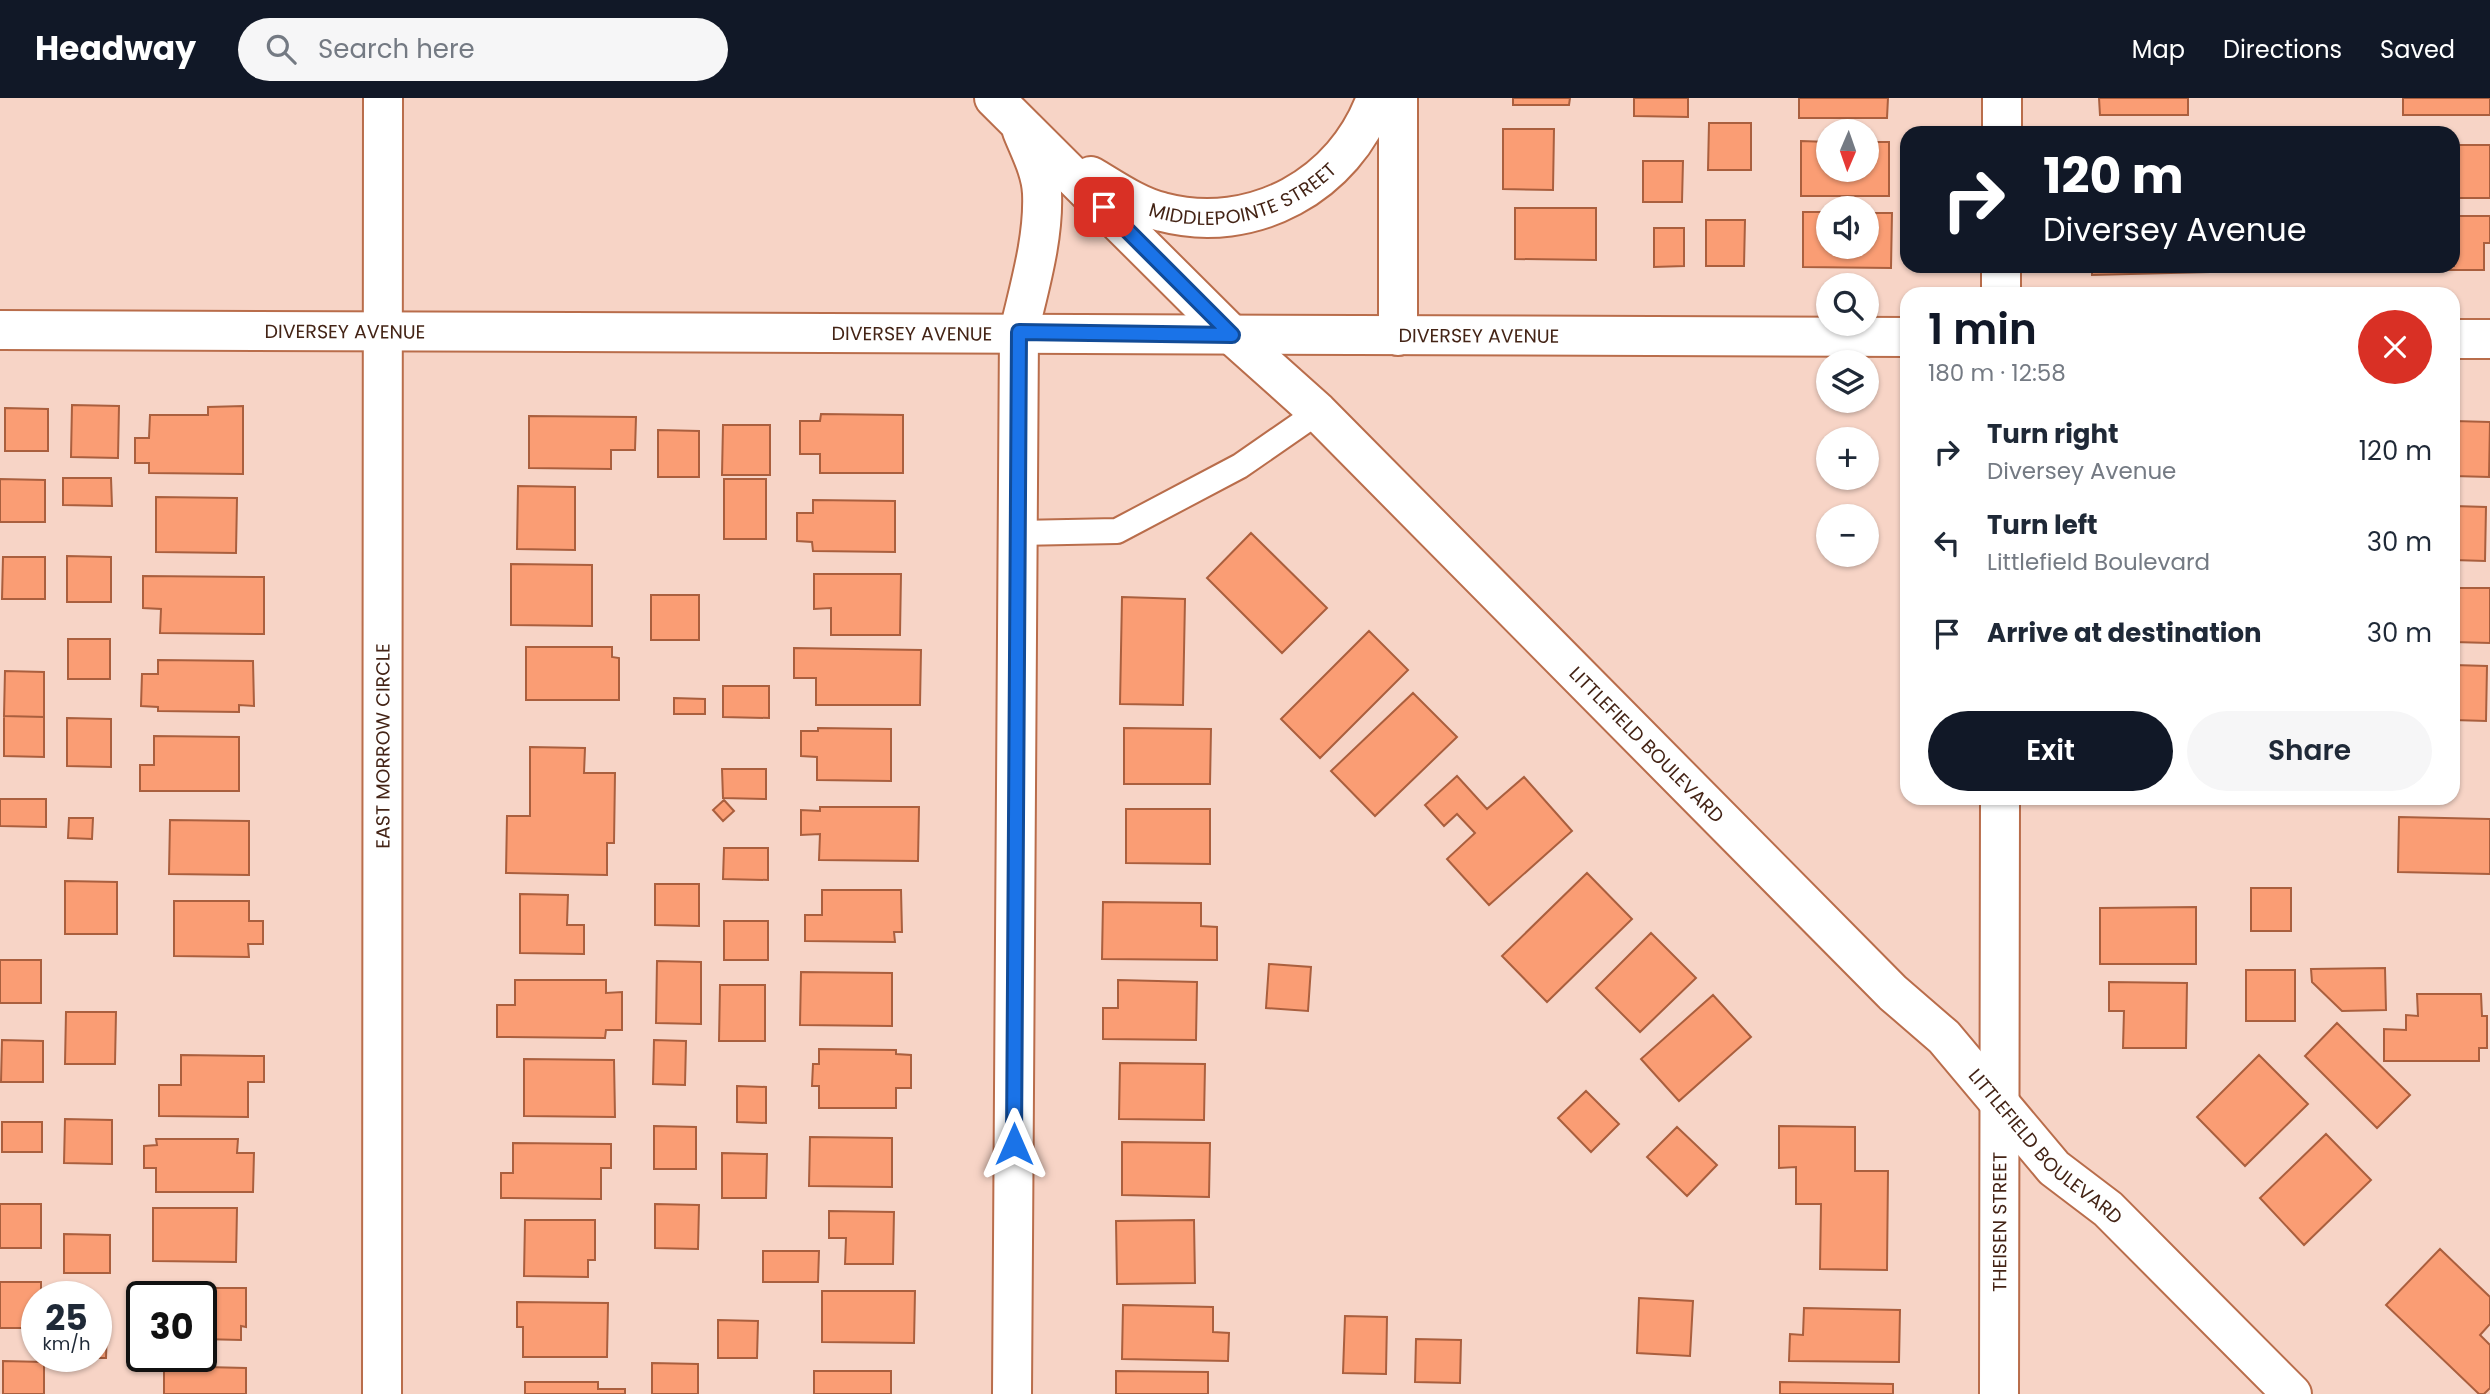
<!DOCTYPE html>
<meta charset="utf-8">
<style>
:root{--surface:#fff;--page:#f6f6f7;--text:#1f2937;--muted:#747a83;--accent:#111827}
body{margin:0;font-family:Poppins,sans-serif;background:var(--page);color:var(--text);height:100vh;display:flex;flex-direction:column;font-size:26px;white-space:nowrap}
*{box-sizing:border-box;margin:0}
p{font-size:23px;color:var(--muted)}
.icon{flex:none;width:38px;height:38px;fill:none;stroke:currentColor;stroke-width:2;stroke-linecap:round;stroke-linejoin:round}
.map{position:relative;flex:1;overflow:hidden}
.details{position:absolute;left:1900px;top:189px;width:560px;height:518px;display:flex;flex-direction:column;background:var(--surface);border-radius:21px;box-shadow:0 2px 5px #0004}
.details>*{flex:none}
.hud{position:absolute;left:1900px;top:28px;width:560px;height:147px;border-radius:21px;box-shadow:0 2px 5px #0004;background:#111827;color:#fff;overflow:hidden}
.needle{width:46px;rotate:182deg}
.fabs{position:absolute;left:1816px;top:21px;display:grid;gap:14px}
.fabs a{display:grid;place-items:center;width:63px;height:63px;border-radius:50%;background:var(--surface);box-shadow:0 2px 5px #0004;font-size:35px}
.speed{position:absolute;left:21px;top:1183px;display:flex;gap:14px;font-size:35px;font-weight:700;text-align:center}
.speed>*{display:grid;place-content:center;width:91px;height:91px;border-radius:50%;background:var(--surface);box-shadow:0 2px 5px #0004;line-height:1}
.speed small{font-size:18px;font-weight:400}
.speed .limit{border:4px solid #111;border-radius:10px;background:#fff;color:#111}
.pin{position:absolute;display:grid;place-items:center;width:60px;height:60px;color:#fff;margin:-30px;border-radius:14px;box-shadow:0 4px 10px #0006}
.me{position:absolute;width:77px;margin:-38px;rotate:0deg;stroke-linejoin:round;filter:drop-shadow(0 0 5px #0008)}
.turn{display:flex;align-items:center;gap:24px;height:147px;padding:0 28px;font-size:32px}
.turn .icon{width:91px;height:91px;stroke-width:2.5}
.turn b{display:block;font-size:49px;line-height:60px}
.round{display:grid;place-items:center;flex:none;width:74px;height:74px;border-radius:37px;background:var(--page)}
.summary{display:flex;align-items:center;justify-content:space-between;height:119px;padding:0 28px}
h1{font-size:42px;font-weight:600;line-height:52px;color:var(--accent)}
.primary-button{display:flex;gap:14px;margin-top:auto;padding:14px 28px}
.primary-button a{flex:1;height:80px;border-radius:42px;background:var(--accent);color:#fff;font-size:28px;font-weight:600;line-height:80px;text-align:center}
.primary-button a+a{background:var(--page);color:var(--text)}
ul{padding:0;list-style:none}
li{display:flex;align-items:center;gap:21px;height:91px;padding:0 28px}
li div{flex:1}
li b{display:block;font-size:26px}
li em{font-style:normal}
header{display:flex;align-items:center;gap:42px;box-sizing:border-box;height:98px;padding:0 35px;background:var(--accent);color:#fff}
header strong{font-size:33px}
nav{display:flex;gap:38px;margin-inline-start:auto;font-size:24px}
.search{width:490px;height:63px;background:var(--page);display:flex;align-items:center;gap:18px;box-sizing:border-box;padding:0 24px;border-radius:38px;color:var(--muted);font-size:26px}
.map>svg:first-child{display:block}
.building{fill:#fa9d74;stroke:#aa5f3e;stroke-width:2}
.lines{fill:none;stroke-linecap:round;stroke-linejoin:round}
.lane-casing{stroke:#b96d4b;stroke-width:28}
.street-casing{stroke:#b96d4b;stroke-width:42}
.lane{stroke:#fff;stroke-width:24}
.street{stroke:#fff;stroke-width:38}
.route-casing{stroke:#114b97;stroke-width:18}
.route{stroke:#1a73e8;stroke-width:12}
.labels{text-anchor:middle;stroke-width:5;stroke-linejoin:round;paint-order:stroke}
.street-label{font-size:19px;fill:#442416;stroke:#fefefe}
</style>
<header>
<strong>Headway</strong>
<div class="search"><svg class="icon" aria-label="search" viewBox="0 0 24 24"><circle cx="10" cy="10" r="6"/><path d="M15 15l6 6"/></svg>Search here</div>
<nav><a>Map</a><a>Directions</a><a>Saved</a></nav>
</header>
<div class="map">
<svg width="2490" height="1296" viewBox="0 0 2490 1296">
<rect width="100%" height="100%" fill="#f7d4c6"/>
<!-- building -->
<path class="building" d="M1513,0H1570L1569,7H1513Z
M1634,0H1688V19L1634,18Z
M1799,0H1888L1887,20H1799Z
M2099,0H2188V17H2100Z
M2403,0H2490V17H2403Z
M1709,25H1751V72H1708Z
M1503,31H1554L1553,92L1503,91Z
M2313,31H2357V35H2313Z
M2245,32H2289V35H2245Z
M1801,43L1829,44V72H1867V44H1889V98H1801Z
M2454,47H2490V100H2454Z
M1643,63H1683L1682,104H1643Z
M1515,110H1596V162L1515,161Z
M1803,114H1829V149H1867V115H1892L1891,170L1803,169Z
M2454,118H2490V145H2484V172H2405V168H2454Z
M1706,122H1745L1744,168H1706Z
M1654,130H1684V168L1654,169Z
M2092,168H2249V173L2092,177Z
M72,307L119,308L118,360L71,359Z
M243,308V376L149,375V365H135V340H149L150,317H208V309Z
M5,310L48,311V353H5Z
M821,316L903,317V375H820V356H800V323H820Z
M529,318L636,319L635,352H611V371L529,370Z
M2454,323L2490,324L2489,379L2454,378Z
M723,327H770V377H722Z
M658,332L699,333V379H658Z
M63,380H111L112,408L63,407Z
M0,381L45,382V424H0Z
M724,381H766V441H724Z
M518,388L575,389V452L517,451Z
M156,399L237,400L236,455L156,454Z
M813,402L895,403V454L813,453L812,444L797,443V415H813Z
M2454,408L2486,409L2485,463L2454,462Z
M1251,435L1327,510L1282,555L1207,480Z
M67,458L111,459V504H67Z
M3,459H45V501H2Z
M511,466L592,467V528L511,527Z
M814,476H901L900,537H831V510L814,511Z
M143,478L264,479V536L160,535L161,511L143,510Z
M2454,490H2490V545L2454,544Z
M651,497H699V542H651Z
M1122,499L1185,501L1183,607L1120,606Z
M1369,533L1408,572L1320,660L1281,621Z
M68,541H110V581H68Z
M526,549H612V559L619,560V602H526Z
M794,550L921,552L920,607H816V580H794Z
M158,562L253,563L254,608L239,607V614L158,613V609L141,608L142,576H158Z
M2454,567L2487,568L2486,623L2454,622Z
M5,573L44,574V619L4,618Z
M723,588H769V620L723,619Z
M1413,595L1457,639L1375,718L1331,673Z
M674,600L705,601V616H674Z
M4,618L44,619V659L4,658Z
M67,620L111,621V669L67,668Z
M818,630L891,631V683L817,682V659L801,658V633H818Z
M1124,630L1211,631L1210,686H1124Z
M154,638L239,639V693H140V667H154Z
M530,649L585,650L584,675H615L614,745H607V777L506,775L507,718H530Z
M722,671H766V701L723,700Z
M1457,678L1487,711L1524,679L1572,733L1489,807L1447,761L1475,735L1457,716L1444,728L1425,707Z
M2102,700H2194V705L2102,704Z
M0,701H46V729L0,728Z
M724,702L734,713L723,723L713,712Z
M820,709H919L918,763L819,762L820,736L801,737V712L820,713Z
M1126,711H1210V766L1126,765Z
M2399,719L2490,721V776L2398,774Z
M69,720H93L92,741L68,740Z
M170,722L249,723V777L169,776Z
M724,750H768V782L723,781Z
M1587,775L1632,821L1547,904L1502,858Z
M65,783L117,784V836H65Z
M655,786H699V828L655,827Z
M2251,790H2291V833H2251Z
M822,792H901L902,834H894L895,844L805,843V817H822Z
M520,796L568,797L567,827H584V856L520,855Z
M174,803H249V823H263V846H248L249,859L174,858Z
M1103,804L1201,805V828L1217,829V862L1102,861Z
M2196,809V866H2100V810Z
M724,823H768V862H724Z
M1651,835L1696,880L1640,934L1596,890Z
M0,862H41V905H0Z
M657,863L701,864V926L656,925Z
M1269,866L1311,869L1308,913L1266,910Z
M2385,870L2386,912L2342,913L2312,884L2311,871Z
M2246,872H2295V923H2246Z
M801,874L892,875V928L800,927Z
M515,882H606V895L622,894V932H606L605,940L497,939V907H515Z
M1118,882L1197,884L1196,942L1103,941V910H1118Z
M2109,884L2187,885L2186,950H2123L2124,913H2109Z
M720,887H765V943H719Z
M2417,896H2481L2482,918H2487V950H2479V963H2384V931L2406,932V917L2418,918Z
M1713,897L1751,939L1679,1003L1641,961Z
M66,914H116L115,966H65Z
M2337,925L2410,997L2377,1030L2305,958Z
M2,942L43,943V984H1Z
M654,942L686,943L685,987L653,986Z
M819,951L896,952V956L911,957V990H896V1010H819V988H812L813,966H819Z
M181,957L264,958V984H248V1019L159,1018V987H181Z
M2259,957L2308,1006L2245,1068L2197,1019Z
M524,961L614,962L615,1019L524,1018Z
M1120,965L1205,966L1204,1022L1119,1021Z
M737,988L766,989V1025L737,1024Z
M1586,993L1619,1026L1591,1054L1558,1020Z
M65,1021L112,1022V1066L64,1065Z
M2,1024H42V1054H2Z
M654,1028L696,1029V1071H654Z
M1779,1028L1855,1029V1073H1888L1887,1172L1820,1171L1821,1106H1796V1069L1779,1070Z
M1677,1029L1717,1067L1687,1098L1647,1059Z
M2326,1036L2371,1082L2304,1147L2260,1100Z
M810,1039L892,1040V1089L809,1088Z
M156,1041H238L237,1055H254L253,1094H156V1070H144V1048L157,1047Z
M1122,1044L1210,1045L1209,1099L1122,1097Z
M513,1045L611,1046V1070H601V1101L501,1100V1075H513Z
M722,1055L767,1056L766,1100H722Z
M0,1106H41V1150H0Z
M655,1106L699,1107L698,1151L655,1150Z
M153,1110H237L236,1164L153,1163Z
M829,1113L894,1114L893,1166H845L846,1140H829Z
M525,1122H595V1162H588V1179L524,1178Z
M1194,1122L1195,1185L1117,1186L1116,1123Z
M64,1136L110,1137V1175H64Z
M2440,1151L2490,1199V1226L2480,1237L2490,1247V1290L2484,1296H2479L2386,1207Z
M763,1153H819L818,1184H763Z
M0,1184H41V1199H37V1230H0Z
M168,1190H246V1229L241,1228V1242L201,1241V1199H168Z
M822,1193H915L914,1245L822,1244Z
M1639,1200L1693,1203L1690,1258L1637,1255Z
M517,1204L608,1205L607,1259H523V1229H517Z
M1123,1207L1213,1209V1234L1229,1235L1228,1263L1122,1261Z
M1804,1210L1900,1212L1899,1264L1789,1263L1790,1236L1803,1237Z
M1345,1218L1387,1219L1386,1276L1343,1275Z
M718,1222L758,1223L757,1260H718Z
M96,1229L107,1230L106,1260H66L96,1258Z
M1416,1241L1461,1242L1460,1285L1415,1284Z
M3,1263L44,1264V1296H3Z
M652,1265L698,1266V1296H652Z
M164,1268L246,1270V1296H164Z
M814,1273H891V1296H814Z
M1116,1273L1208,1274V1296H1116Z
M525,1284H598V1291H625V1296H525Z
M1780,1284L1893,1286V1296H1780Z"/>
<g class="lines">
<!-- lane casing -->
<g class="lane-casing">
<path id="lane" d="M1018,435L1117,433L1240,368L1318,314"/>
</g>
<!-- street casing -->
<g class="street-casing">
<g id="street">
<path id="s1" d="M994,0L1232,237L1318,314L1893,895L1944,939L2054,1070L2108,1111L2292,1296"/>
<path d="M2002,35V0"/>
<path id="s2" d="M1091,78C1113,91 1137,108 1162,114C1253,138 1345,87 1376,0"/>
<path d="M2001,196V168"/>
<path id="s3" d="M0,232L1908,239"/>
<path d="M1398,238V0"/>
<path d="M2454,241H2490"/>
<path id="s4" d="M382,1296L383,0"/>
<path d="M1012,1296L1019,234C1029,190 1044,141 1042,95C1041,73 1030,53 1022,33"/>
<path id="s5" d="M1999,1296L2000,700"/>
</g>
</g>
<!-- lane -->
<use href="#lane" class="lane"/>
<!-- street -->
<use href="#street" class="street"/>
</g>
<g class="lines">
<!-- route casing -->
<g class="route-casing">
<path id="route" d="M1014,1046L1019,234L1232,237L1104,109"/>
</g>
<!-- route -->
<use href="#route" class="route"/>
</g>
<g class="labels">
<!-- street labels -->
<g class="street-label">
<text dy="7" stroke="none"><textPath href="#s2" startOffset="166">MIDDLEPOINTE STREET</textPath></text>
<text dy="7" stroke="none"><textPath href="#s3" startOffset="345">DIVERSEY AVENUE</textPath></text>
<text dy="7" stroke="none"><textPath href="#s3" startOffset="912">DIVERSEY AVENUE</textPath></text>
<text dy="7" stroke="none"><textPath href="#s3" startOffset="1479">DIVERSEY AVENUE</textPath></text>
<text dy="7" stroke="none"><textPath href="#s1" startOffset="919">LITTLEFIELD BOULEVARD</textPath></text>
<text dy="7" stroke="none"><textPath href="#s4" startOffset="648">EAST MORROW CIRCLE</textPath></text>
<text dy="7" stroke="none"><textPath href="#s1" startOffset="1486">LITTLEFIELD BOULEVARD</textPath></text>
<text dy="7" stroke="none"><textPath href="#s5" startOffset="172">THEISEN STREET</textPath></text>
</g>
</g>
</svg>
<div class="fabs">
<a><svg class="needle" viewBox="-14 -14 28 28"><path d="M0-13l5 13h-10z" fill="#e53935"/><path d="M0 13l5-13h-10z" fill="#747a83"/></svg></a>
<a><svg class="icon" aria-label="sound" viewBox="0 0 24 24"><path d="M4 9h4l5-4v14l-5-4H4zM17 9q2 3 0 6"/></svg></a>
<a><svg class="icon" aria-label="search" viewBox="0 0 24 24"><circle cx="10" cy="10" r="6"/><path d="M15 15l6 6"/></svg></a>
<a><svg class="icon" aria-label="layers" viewBox="0 0 24 24"><path d="M12 4l9 5-9 5-9-5zM3 14l9 5 9-5"/></svg></a>
<a>+</a>
<a>−</a>
</div>
<div class="speed"><div>25<small>km/h</small></div><div class="limit">30</div></div>
<div class="pin" style="left:1104px;top:109px;background:#d93025"><svg class="icon" aria-label="arrive" viewBox="0 0 24 24"><path d="M6 21V4h12l-3 4 3 4H6"/></svg></div>
<svg class="me" style="left:1014px;top:1046px" viewBox="-20 -20 40 40"><path d="M0-17L14 15 0 8-14 15z" fill="#1a73e8" stroke="#fff" stroke-width="4"/></svg>
<div class="hud">
<div class="turn"><svg class="icon" aria-label="right" viewBox="0 0 24 24"><path d="M7 20v-9h11M14 6l5 5-5 5"/></svg><div><b>120 m</b>Diversey Avenue</div></div>
</div>
<section class="details">
<div class="summary"><div><h1>1 min</h1><p>180 m · 12:58</p></div><a class="round" style="background:#d93025;color:#fff"><svg class="icon" aria-label="close" viewBox="0 0 24 24"><path d="M6 6l12 12M18 6L6 18"/></svg></a></div>
<ul>
<li><svg class="icon" aria-label="right" viewBox="0 0 24 24"><path d="M7 20v-9h11M14 6l5 5-5 5"/></svg><div><b>Turn right</b><p>Diversey Avenue</p></div><em>120 m</em></li>
<li><svg class="icon" aria-label="left" viewBox="0 0 24 24"><path d="M17 20v-9H6M10 6l-5 5 5 5"/></svg><div><b>Turn left</b><p>Littlefield Boulevard</p></div><em>30 m</em></li>
<li><svg class="icon" aria-label="arrive" viewBox="0 0 24 24"><path d="M6 21V4h12l-3 4 3 4H6"/></svg><div><b>Arrive at destination</b></div><em>30 m</em></li>
</ul>
<div class="primary-button"><a>Exit</a><a>Share</a></div>
</section>
</div>
